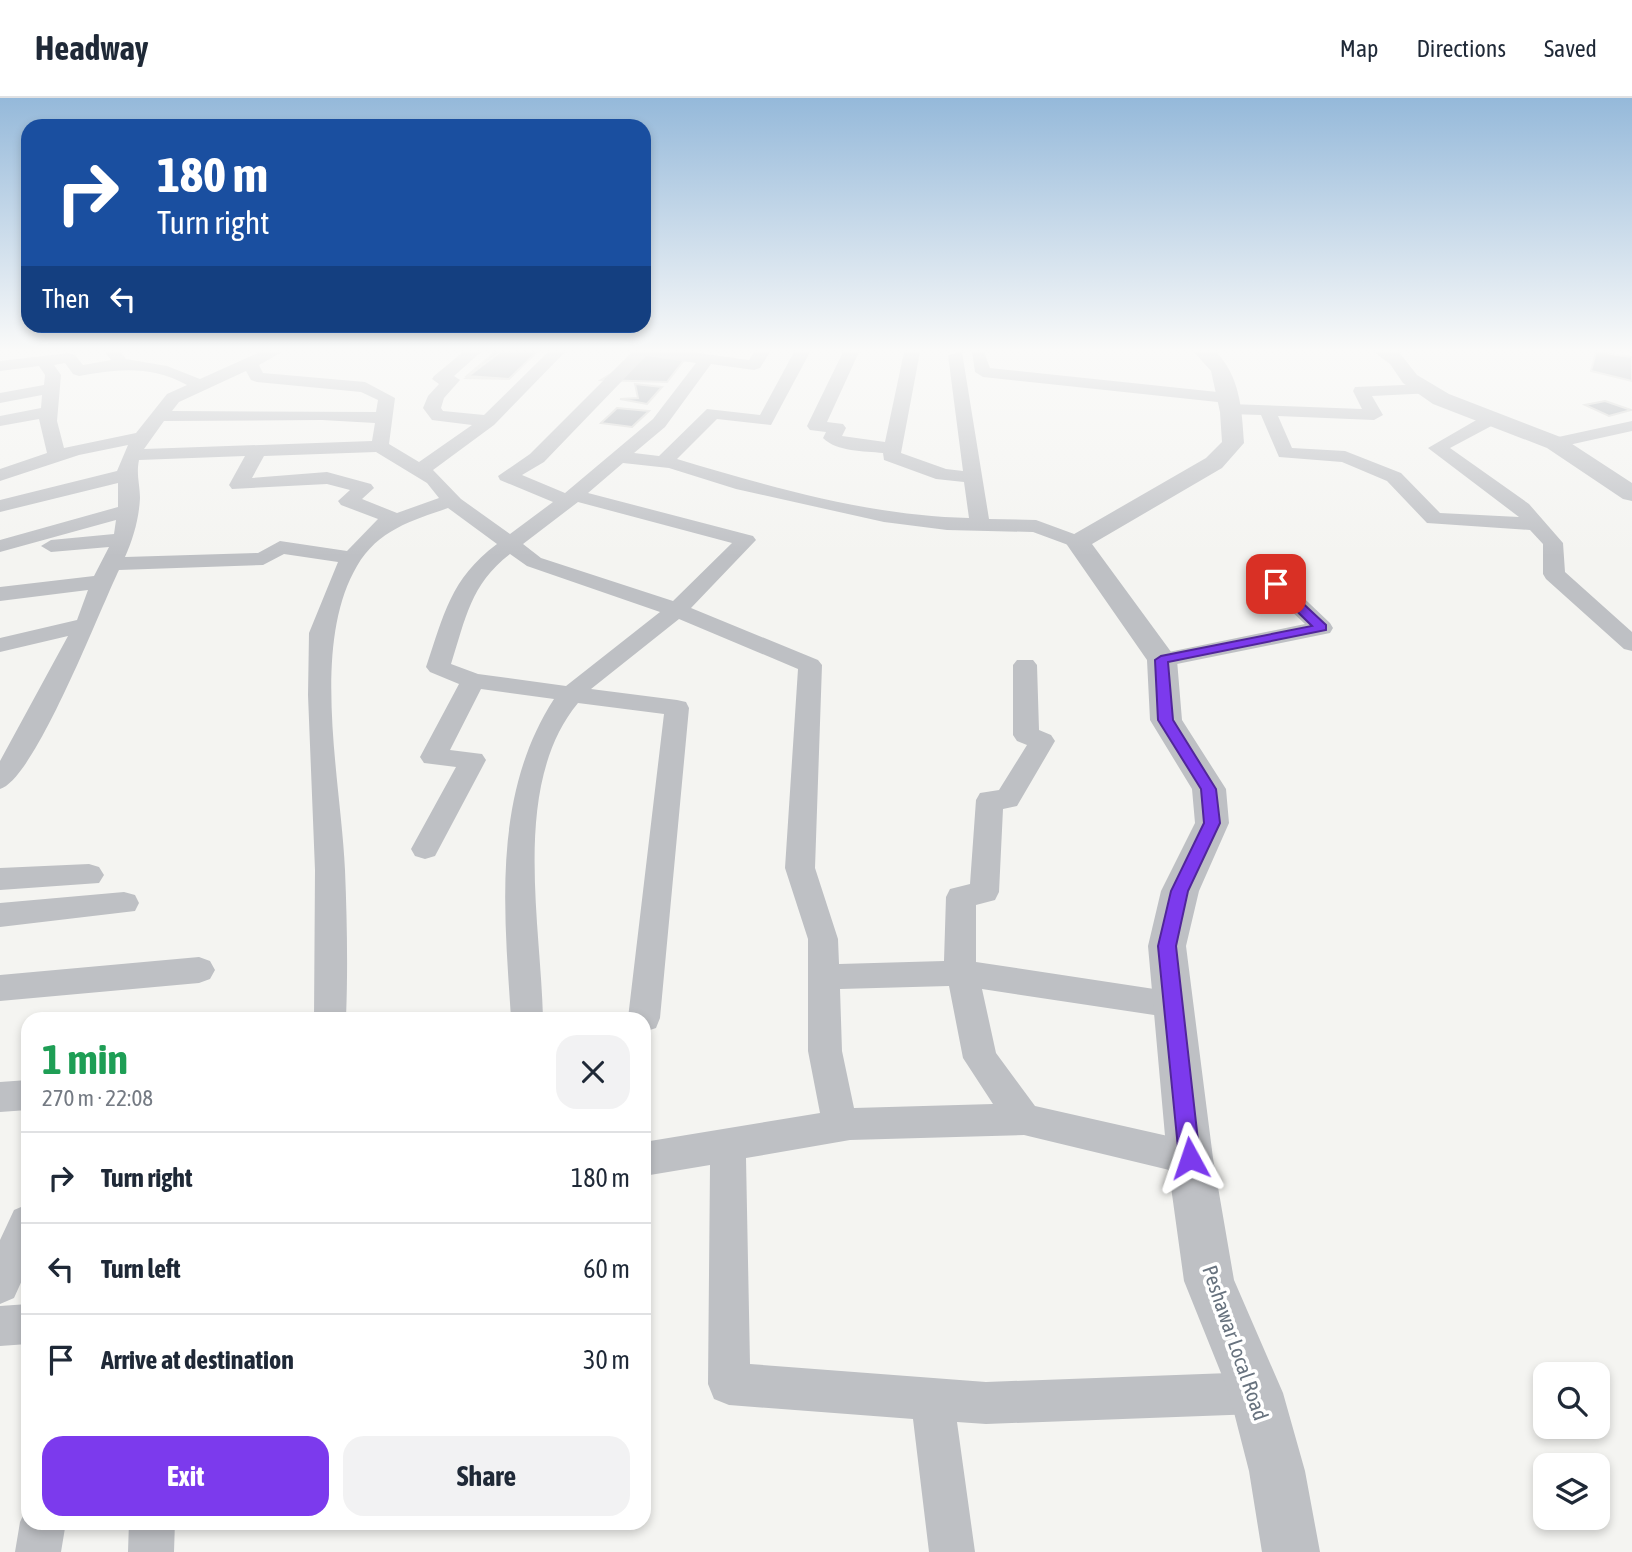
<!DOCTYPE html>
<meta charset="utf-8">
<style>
:root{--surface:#fff;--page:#f2f2f3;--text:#1f2937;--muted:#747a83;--line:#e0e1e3;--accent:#7c3aed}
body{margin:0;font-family:"Asap Condensed",sans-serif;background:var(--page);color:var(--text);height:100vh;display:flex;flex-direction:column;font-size:26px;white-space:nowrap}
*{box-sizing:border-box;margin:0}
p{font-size:23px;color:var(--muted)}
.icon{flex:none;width:38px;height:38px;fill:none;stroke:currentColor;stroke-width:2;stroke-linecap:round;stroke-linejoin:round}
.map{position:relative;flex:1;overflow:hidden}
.drawer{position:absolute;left:21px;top:914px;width:630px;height:518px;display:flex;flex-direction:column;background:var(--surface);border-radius:21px;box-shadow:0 4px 10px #0003}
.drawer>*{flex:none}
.hud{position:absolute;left:21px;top:21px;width:630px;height:214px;border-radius:21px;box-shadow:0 4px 10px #0003;background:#1a4fa0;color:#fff;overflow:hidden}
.buttons{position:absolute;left:1533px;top:1264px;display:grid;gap:14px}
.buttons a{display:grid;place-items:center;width:77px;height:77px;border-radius:14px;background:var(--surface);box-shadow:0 4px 10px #0003;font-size:35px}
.pin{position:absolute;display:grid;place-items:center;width:60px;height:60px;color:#fff;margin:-30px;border-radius:14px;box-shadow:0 4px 10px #0006}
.me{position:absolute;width:77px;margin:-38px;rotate:355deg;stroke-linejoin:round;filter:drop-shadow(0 0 5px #0008)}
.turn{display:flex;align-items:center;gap:24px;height:147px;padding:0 21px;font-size:32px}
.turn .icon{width:91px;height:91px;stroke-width:2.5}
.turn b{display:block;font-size:49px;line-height:60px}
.then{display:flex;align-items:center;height:66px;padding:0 21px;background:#0003;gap:14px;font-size:26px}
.round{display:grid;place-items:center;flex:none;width:74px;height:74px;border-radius:21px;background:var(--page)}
.overview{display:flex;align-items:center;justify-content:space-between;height:119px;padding:0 21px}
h1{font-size:42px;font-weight:700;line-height:52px;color:#1e9e55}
.primary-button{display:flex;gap:14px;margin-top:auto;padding:14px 21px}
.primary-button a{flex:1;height:80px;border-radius:21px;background:var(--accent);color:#fff;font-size:28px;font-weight:700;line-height:80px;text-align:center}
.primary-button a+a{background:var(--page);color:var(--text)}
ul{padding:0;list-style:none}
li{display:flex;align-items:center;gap:21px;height:91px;padding:0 21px;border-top:2px solid var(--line)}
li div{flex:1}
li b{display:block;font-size:26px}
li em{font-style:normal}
header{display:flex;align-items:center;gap:42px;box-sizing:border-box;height:98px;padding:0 35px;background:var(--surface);border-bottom:2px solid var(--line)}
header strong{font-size:33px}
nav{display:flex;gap:38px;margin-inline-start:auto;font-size:24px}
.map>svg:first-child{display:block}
.building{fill:#a7acb2;stroke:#d5d5d3;stroke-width:2}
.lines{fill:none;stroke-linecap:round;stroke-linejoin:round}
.minor{fill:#bec0c4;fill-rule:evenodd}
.tertiary{fill:#bec0c4;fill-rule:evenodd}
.route{fill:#7c3aed;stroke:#51269a;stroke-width:2}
.labels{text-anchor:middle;stroke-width:7;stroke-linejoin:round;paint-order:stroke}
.street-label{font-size:21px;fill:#67727e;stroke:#fff}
</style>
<header>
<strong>Headway</strong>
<nav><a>Map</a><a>Directions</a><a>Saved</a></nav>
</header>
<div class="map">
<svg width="1632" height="1454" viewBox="0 0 1632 1454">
<rect width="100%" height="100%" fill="#f4f4f1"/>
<!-- building -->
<path class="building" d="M495,254H537L509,281L467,278Z
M500,254H537L509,281L466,280Z
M1596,254L1632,259V283L1591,273Z
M644,255L685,261L667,284L601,282Z
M635,286L662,289L647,306L620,301L638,300Z
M1605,303L1631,312L1609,318L1585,307Z
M617,310L649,313L632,329L601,325Z"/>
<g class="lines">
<!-- minor -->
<path class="minor" d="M105,254H121L126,261L167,268L200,281L260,254H282L259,267L263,275L365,284L395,300L389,346L419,364L472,327L432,322L423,310L428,298L439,286L432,281L434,278L463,254H481L454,278L460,282L444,300L441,310L443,313L484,317L548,254H565L494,327L433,372L461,401L510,436L553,404L500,382L498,378L530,356L632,254H691L749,262L754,254H770L760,270L754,272L711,266L665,329L634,355L659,358L707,311L760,317L794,254H810L771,327L717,321L677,361C771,389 870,418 969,420L964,384L936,381L884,362L883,355C864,353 837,354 823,340L826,334L810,332L807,328L843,254H859L827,324L843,326L846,330L842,338L885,344L904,254H920L901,355L946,371L963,373L948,257L962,254L989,421L1036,422L1085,440L1088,444L1085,448H1071L1033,434L947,432L884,424L736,391L669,370L623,365L588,395L753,438L756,442L691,510L818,562L822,567L815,770L838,841L839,866L944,863L946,799L950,791L970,786L976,702L980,695L999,692L1027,647L1017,643L1013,637V567L1017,562H1033L1037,567L1039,632L1051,637L1055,643L1017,708L1003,711L999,794L995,802L976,807V864L1174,894L1186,897L1190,907L1186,917L1174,920L982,891L996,955L1035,1008L1190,1043L1203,1048L1208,1060L1203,1072L1190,1077L1024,1037L850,1042L746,1060L750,1266L986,1284L1256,1274L1271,1280L1277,1295L1271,1310L1256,1316L986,1326L957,1324L975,1454H929L913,1321L729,1307L714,1301L708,1286L710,1067L644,1078V1044L820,1015L808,953V841L785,770L798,571L679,521L591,591L677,602L686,604L689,610L660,920L656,930L644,934V920H628L664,616L578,605C511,686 541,824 543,920H511C504,812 492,697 554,601L481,591L450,652L482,656L486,662L435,758L425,761L415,758L411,751L456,669L424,665L420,659L459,586L430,574L426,569C444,517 450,481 497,446L448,410C411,423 378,432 357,468C310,548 341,682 345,772C347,821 348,872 346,920H314L315,772L308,597L309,535L338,464L284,456L263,467L119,472C100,511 35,681 0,691V663L68,538L0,554V540L77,522L88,492L0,503V489L94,478L109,449L51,454L41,448L51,442L114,436L116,422L0,454V442L118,409V385L0,414V402L117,373L128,347L79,357L0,383V371L47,355L39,321L0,328V318L41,310L42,297L0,305V295L44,287L45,277L39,268L0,273V263L69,255L75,257L83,267L111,262ZM646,258L696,265L653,321L565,395L522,377L544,364ZM65,265L73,276L79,278C117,271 151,267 187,287L167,296L136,335L64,350L57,323L61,277L54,267ZM246,273L251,282L257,284L361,294L378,302L376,314L172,313L179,304ZM322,322L375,325L372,343L144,351L164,323ZM376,354L427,385L439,400L397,415L362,401L374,390L371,386L327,374L252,380L264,358ZM245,358L229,387L232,391L327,386L350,392L338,403L341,407L378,421L347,453L280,443L258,455L125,459C133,441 139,421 140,400C140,386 136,377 139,362ZM578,404L732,445L673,503L541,460L523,446ZM510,456L527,468L660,514L566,588L478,576L451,566C466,520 470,487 510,456ZM949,888L963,960L993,1006L854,1010L842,953L840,891Z
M972,254H984L990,270L1227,295L1235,300L1227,305L983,279L975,274Z
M1427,286L1433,287L1435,291L1433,295L1372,298L1383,317L1374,322L1278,318L1292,350L1345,353L1401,375L1440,415L1519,419L1428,350L1485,317H1497L1500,321L1497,325L1450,350L1529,406L1563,445L1565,474L1632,534V553L1624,551L1546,481L1543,476V446L1530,432L1427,425L1387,383L1342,364L1279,359L1261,317L1230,316L1221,311L1230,306L1362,311L1353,293L1355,289Z
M1632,323V333L1555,350L1546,345L1549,341Z
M1261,466L1269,467L1330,525L1333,530L1330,535L1162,569L1154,567L1150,562L1154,557L1305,526L1253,477L1250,472L1253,467Z
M89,766L99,769L104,777L99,785L0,792V770Z
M124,794L135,797L139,805L135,813L0,829V805Z
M199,859L210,863L215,872L210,881L199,885L0,903V877Z
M28,982V1012L0,1014V984Z
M28,1106V1169L14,1200L0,1206V1142L14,1112Z
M28,1206V1246L0,1248V1208Z
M28,1407V1424H66L61,1454H15L20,1424Z
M129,1424H175L174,1454H128Z"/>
<!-- tertiary -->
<path class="tertiary" d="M1194,254H1216C1240,278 1242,312 1244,345L1222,370L1092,446L1177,562L1182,622L1226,691L1229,725L1199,793L1186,848L1213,1060L1234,1182L1283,1295L1305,1373L1320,1454H1262L1249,1373L1229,1295L1184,1183L1167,1060L1148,848L1161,793L1195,725L1192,691L1150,622L1147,562L1065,444L1069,439L1206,360L1222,344L1220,314L1211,273Z
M1374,254H1399L1417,277L1449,296L1563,340L1632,385V403L1623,401L1547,350L1433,306L1403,285L1390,266Z"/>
</g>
<!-- sky -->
<linearGradient id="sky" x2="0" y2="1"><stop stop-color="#95b9da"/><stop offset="0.55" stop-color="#fafaf9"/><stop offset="1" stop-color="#fafaf9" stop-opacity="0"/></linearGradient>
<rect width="1632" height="458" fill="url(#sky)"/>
<!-- route -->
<path class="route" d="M1272,484H1280L1326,527V532L1168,564L1173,622L1216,691L1220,725L1188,793L1176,848L1200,1060L1197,1067L1190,1070L1182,1067L1179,1060L1158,848L1171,793L1204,725L1201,691L1158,622L1155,562L1161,558L1312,528L1272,489Z"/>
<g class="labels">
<!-- street labels -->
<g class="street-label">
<text transform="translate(1235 1245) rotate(71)" y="7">Peshawar Local Road</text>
</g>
</g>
</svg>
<div class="buttons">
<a><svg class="icon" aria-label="search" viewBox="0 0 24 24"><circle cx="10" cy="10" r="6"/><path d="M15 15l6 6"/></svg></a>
<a><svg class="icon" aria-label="layers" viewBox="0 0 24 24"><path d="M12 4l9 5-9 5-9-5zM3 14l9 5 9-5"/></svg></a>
</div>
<div class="pin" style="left:1276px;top:486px;background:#d93025"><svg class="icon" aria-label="arrive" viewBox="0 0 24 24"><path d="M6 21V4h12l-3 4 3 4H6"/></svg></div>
<svg class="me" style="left:1190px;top:1060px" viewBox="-20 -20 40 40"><path d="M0-17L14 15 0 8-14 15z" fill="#7c3aed" stroke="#fff" stroke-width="4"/></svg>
<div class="hud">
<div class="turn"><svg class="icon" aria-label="right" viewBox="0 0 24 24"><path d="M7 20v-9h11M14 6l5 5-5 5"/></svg><div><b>180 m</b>Turn right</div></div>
<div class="then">Then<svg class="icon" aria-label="left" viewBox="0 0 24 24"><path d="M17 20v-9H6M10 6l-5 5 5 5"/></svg></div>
</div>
<section class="drawer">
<div class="overview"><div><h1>1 min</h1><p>270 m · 22:08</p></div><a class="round"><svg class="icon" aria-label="close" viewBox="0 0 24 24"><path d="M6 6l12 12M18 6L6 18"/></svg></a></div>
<ul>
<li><svg class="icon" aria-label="right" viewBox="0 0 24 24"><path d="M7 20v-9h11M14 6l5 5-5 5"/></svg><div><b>Turn right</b></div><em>180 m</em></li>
<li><svg class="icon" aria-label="left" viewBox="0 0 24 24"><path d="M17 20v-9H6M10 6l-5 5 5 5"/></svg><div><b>Turn left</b></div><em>60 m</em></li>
<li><svg class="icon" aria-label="arrive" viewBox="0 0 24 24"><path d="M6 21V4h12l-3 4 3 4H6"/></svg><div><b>Arrive at destination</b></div><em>30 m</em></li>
</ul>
<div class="primary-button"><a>Exit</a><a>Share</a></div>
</section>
</div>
